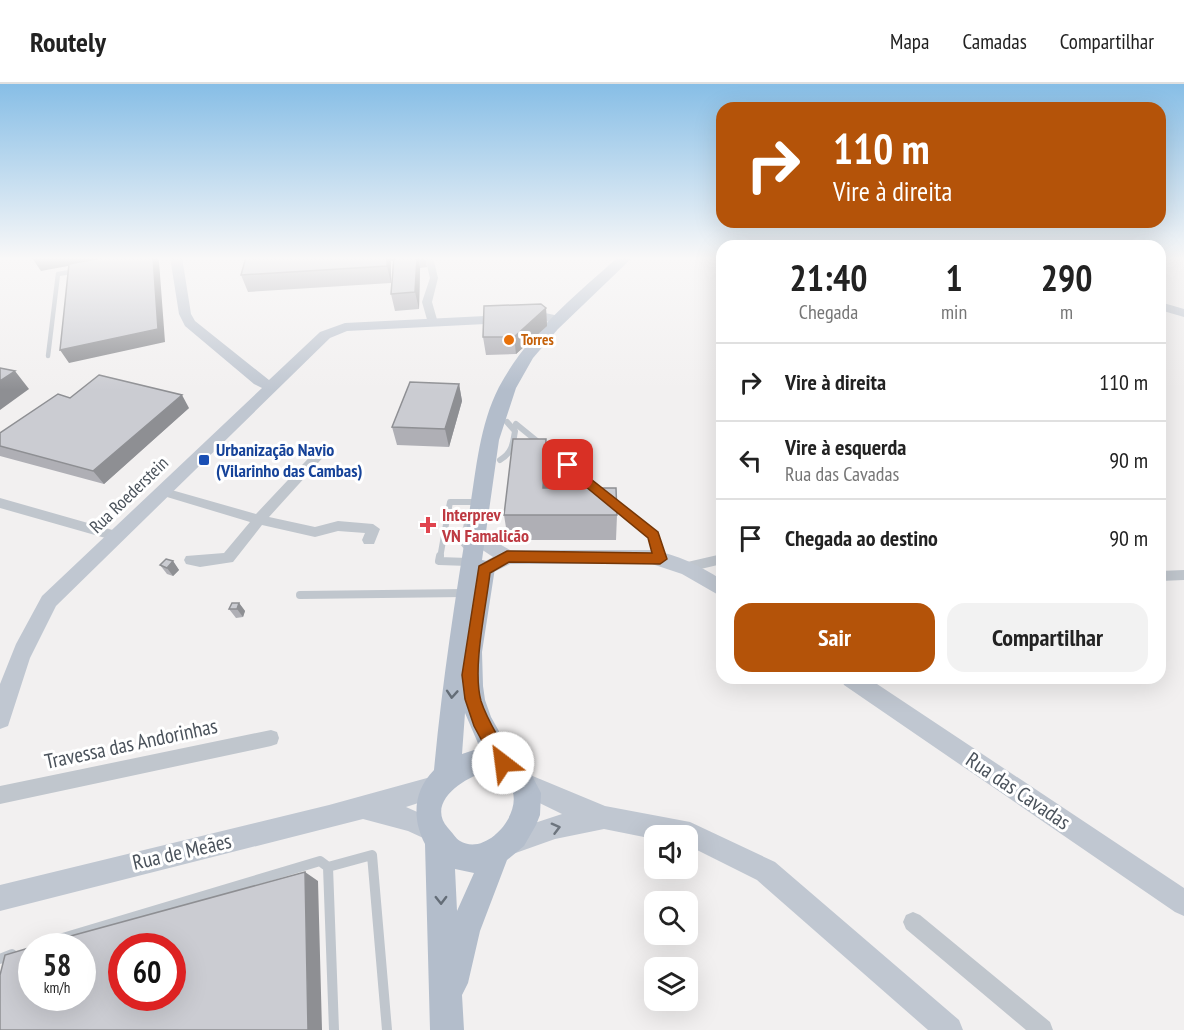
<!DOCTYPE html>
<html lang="pt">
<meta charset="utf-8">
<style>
:root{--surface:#fff;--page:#f2f2f2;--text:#222;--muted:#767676;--line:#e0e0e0;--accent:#b45309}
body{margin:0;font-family:"PT Sans Narrow",sans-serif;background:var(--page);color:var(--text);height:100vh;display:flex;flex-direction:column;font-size:22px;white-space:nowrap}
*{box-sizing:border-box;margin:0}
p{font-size:20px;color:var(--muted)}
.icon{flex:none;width:33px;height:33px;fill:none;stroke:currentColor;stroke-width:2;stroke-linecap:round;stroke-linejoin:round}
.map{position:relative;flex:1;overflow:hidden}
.sheet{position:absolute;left:716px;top:156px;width:450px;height:444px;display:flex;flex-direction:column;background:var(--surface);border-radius:18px;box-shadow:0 6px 24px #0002}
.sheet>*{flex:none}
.guide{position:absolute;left:716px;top:18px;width:450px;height:126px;border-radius:18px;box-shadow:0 6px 24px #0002;background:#b45309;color:#fff;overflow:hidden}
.tools{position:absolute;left:644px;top:741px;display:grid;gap:12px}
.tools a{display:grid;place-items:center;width:54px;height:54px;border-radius:12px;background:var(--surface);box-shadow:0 6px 24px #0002;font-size:30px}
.speed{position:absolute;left:18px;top:849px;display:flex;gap:12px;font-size:30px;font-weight:700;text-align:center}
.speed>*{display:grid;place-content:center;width:78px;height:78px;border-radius:50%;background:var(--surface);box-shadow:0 6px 24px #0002;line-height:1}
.speed small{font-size:15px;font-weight:400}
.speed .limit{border:9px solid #d22;background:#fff;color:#111}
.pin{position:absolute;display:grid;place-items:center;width:51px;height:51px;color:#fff;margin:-26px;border-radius:12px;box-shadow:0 3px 9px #0006}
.me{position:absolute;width:66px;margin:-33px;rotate:330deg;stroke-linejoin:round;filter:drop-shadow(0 0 4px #0008)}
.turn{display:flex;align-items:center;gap:21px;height:126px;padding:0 18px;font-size:27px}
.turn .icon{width:78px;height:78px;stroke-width:2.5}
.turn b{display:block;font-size:42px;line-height:51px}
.eta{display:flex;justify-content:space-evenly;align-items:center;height:102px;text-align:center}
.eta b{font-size:36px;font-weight:600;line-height:42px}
.primary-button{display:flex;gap:12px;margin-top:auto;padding:12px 18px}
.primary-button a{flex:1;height:69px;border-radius:18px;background:var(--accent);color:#fff;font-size:24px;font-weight:600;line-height:69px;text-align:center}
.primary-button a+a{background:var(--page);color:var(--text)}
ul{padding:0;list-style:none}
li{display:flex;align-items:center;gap:18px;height:78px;padding:0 18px;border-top:2px solid var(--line)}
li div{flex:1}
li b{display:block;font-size:22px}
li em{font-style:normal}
header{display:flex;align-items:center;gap:36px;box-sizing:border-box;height:84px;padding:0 30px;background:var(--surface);border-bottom:2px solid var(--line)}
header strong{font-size:28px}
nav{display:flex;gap:33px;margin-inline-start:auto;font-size:21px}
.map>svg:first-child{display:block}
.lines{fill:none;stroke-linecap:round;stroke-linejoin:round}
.lane-far3{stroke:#c0c6cd;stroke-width:4.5}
.lane-far2{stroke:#c0c6cd;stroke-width:6}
.lane-far1{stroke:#c0c6cd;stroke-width:8}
.lane{stroke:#c0c6cd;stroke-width:10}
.street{fill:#c0c6cd;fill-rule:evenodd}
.secondary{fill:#c0c7d1;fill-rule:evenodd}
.primary{fill:#b3bdcb;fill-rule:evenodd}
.wall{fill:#afafb5}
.shaded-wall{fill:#8e8f93}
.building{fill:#cbccd2;stroke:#8e8f93;stroke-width:1.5;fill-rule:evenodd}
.oneway{stroke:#646d77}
.oneway2{stroke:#6d757e}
.route{fill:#b45309;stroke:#753606;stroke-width:1.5}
.food-dot{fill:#e8710a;stroke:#fff;stroke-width:2}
.transit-dot{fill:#1a4fb4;stroke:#fff;stroke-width:2}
.health-dot{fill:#e0444e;stroke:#fff;stroke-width:2}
.labels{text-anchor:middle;stroke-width:6;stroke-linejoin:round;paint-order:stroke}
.far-food-label{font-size:15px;font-weight:bold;fill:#c56008;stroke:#fff;text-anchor:start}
.transit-label{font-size:18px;font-weight:bold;fill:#164399;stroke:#fff;text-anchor:start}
.street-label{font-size:18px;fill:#4a525b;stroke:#fff}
.health-label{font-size:18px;font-weight:bold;fill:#be3a42;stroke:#fff;text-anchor:start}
.near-street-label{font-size:21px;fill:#4a525b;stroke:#fff}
</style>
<header>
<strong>Routely</strong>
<nav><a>Mapa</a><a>Camadas</a><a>Compartilhar</a></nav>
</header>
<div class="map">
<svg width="1184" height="946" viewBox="0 0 1184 946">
<rect width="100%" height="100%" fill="#f2f0f0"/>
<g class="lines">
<!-- lane-far3 -->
<path class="lane-far3" d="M48,272L58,190L77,187"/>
<!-- lane-far2 -->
<path class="lane-far2" d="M516,340L602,410
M500,376C512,369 513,360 515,347L507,338
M611,417L654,451L660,474
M470,467L463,459L468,434L473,429
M440,474L450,418H478"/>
<!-- lane-far1 -->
<path class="lane-far1" d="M440,472L439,477L468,478
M300,511L465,509"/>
<!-- lane -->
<path class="lane" d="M36,862L320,777L328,783
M0,875L12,870
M334,946L328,783L372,771L387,946"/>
<!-- street -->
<path class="street" d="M425,173H433L438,194L432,218L438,239L433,242L428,239L422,218L430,194Z
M323,362L327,363L329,366L327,369L269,433L315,443L338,437L373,440L380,445L374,460H364L362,456L365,449L338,447L315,453L262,441L233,478L200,483L186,480L184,476L186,472L224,469L250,438L157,410L155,407L157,404L161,403L256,430L319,363Z
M0,414L116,447L123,452L116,457L0,424Z
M722,470V480L688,488L683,487L681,483L683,479Z
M1184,486V496L1160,497V487Z
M271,646L277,648L279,654L277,660L271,662L0,720V702Z
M913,828L920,831L1050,938L1053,946H1026L906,845L903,838L906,831Z"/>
<!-- secondary -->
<path class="secondary" d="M170,173H182L191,230L195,237L269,296L320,248L345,239L545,229L564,233L565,236L559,240L545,237L347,247L330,254L56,522L30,574L8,642L0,645V600L16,560L42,512L262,304L254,300L185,242L179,230Z
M1160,218L1184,225V233L1160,226Z
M487,453L510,466H652C678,471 699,481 722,496V513L682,490L652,480H510L484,493L478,491L475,486L478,481L493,473L481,465L478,460L481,455Z
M841,594H868L1184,804V832L1175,828L844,601Z
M523,688L605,722L690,738L775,778L959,936L963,946H928L757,796L687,761V752H654V755L604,745L555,755L510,771L501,768L498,759L501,750L562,730L515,707L512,699L515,691Z
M438,691L446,694L450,702L446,710L406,723L440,738L444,746L440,754L432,758L408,747L363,735L0,827V801L329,721Z"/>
<!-- primary -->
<path class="primary" d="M618,173H633L558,245L533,274L516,304L499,356L482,476L492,478L495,484L482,568L483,602L485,616L491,633L514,674L526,680L541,709L540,731L536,741L524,762L507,776L480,847L468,899L462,911L464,946H430L425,760C412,735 413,707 434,686C442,600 455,515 469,430C476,388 479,342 499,303C527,250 575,212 618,173ZM465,629L480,664L462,670ZM487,688C493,691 503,694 508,699C529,723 488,774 460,757C456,755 452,748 448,744C425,718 466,692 487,688ZM455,785L474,789L457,827Z"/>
</g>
<!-- wall -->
<path class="wall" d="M246,173H425L427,183L420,184L419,225L395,227L391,210L393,177H391V199L248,208L241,191Z
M546,224L547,242L516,270L486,271L483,253Z
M459,300L462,317L449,363L397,361L392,343Z
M70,314L189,324L104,400L0,372V349Z
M548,381L547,404L617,431L616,456H508L504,431Z
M173,477L179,486L173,492L167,490L160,481Z
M239,519L245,527L243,533L236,534L229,525Z"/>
<!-- shaded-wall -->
<path class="shaded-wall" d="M37,173H116L41,187L32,174Z
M153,173H157L159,177L165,258L69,279L60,266Z
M387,173H398V176L391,177V199L387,182Z
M417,173H418L420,184L419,225L415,208Z
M546,224L547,242L516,270L514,253Z
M15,287L29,305L0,326V297Z
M459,300L462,317L449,363L445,345Z
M182,311L189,324L104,400L93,387Z
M546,355L548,381L545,430L543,404Z
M173,477L179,486L173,492L167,484Z
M239,519L245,527L243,533L237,525Z
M305,788L318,797L322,946H308Z"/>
<!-- building -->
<path class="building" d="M107,173H153L158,245L60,266L69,180Z
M246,173H387V182L241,191Z
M394,173H417L415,208L391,210Z
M541,220L546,224L514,253H483L484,222Z
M0,284L15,287L0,297Z
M99,291L182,311L93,387L0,362V349L58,310L70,314Z
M410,298L459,300L445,345L392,343Z
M513,355H546L543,404H616L617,431H504Z
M166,475L173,477L167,484L160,481Z
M232,519H239L237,525H229Z
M305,788L308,946H0V891L5,871L32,863V914H82V862H34ZM122,862H172V914H122Z"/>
<!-- one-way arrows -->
<defs><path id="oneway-chevron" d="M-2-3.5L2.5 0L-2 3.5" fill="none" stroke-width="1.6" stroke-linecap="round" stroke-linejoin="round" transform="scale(1.5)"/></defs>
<g class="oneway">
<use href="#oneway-chevron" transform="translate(452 610) rotate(94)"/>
<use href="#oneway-chevron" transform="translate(441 816) rotate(89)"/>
</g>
<use class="oneway2" href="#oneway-chevron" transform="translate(556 744) rotate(-15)"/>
<!-- sky -->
<linearGradient id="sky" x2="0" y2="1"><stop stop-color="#87bee6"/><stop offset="0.57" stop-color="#f9f8f8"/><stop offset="1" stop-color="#f9f8f8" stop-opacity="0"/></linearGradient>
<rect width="1184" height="306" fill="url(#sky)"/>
<!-- route -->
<path class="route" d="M568,377L658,448L667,475L660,480L509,478L490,489C486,524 472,584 481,617C488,639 502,657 511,679L509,685L503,687L497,685L474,642L465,615L462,591L479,482L507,467L652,469L648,454L563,384V378Z"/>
<!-- markers -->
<circle class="food-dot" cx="509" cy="256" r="6"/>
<rect class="transit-dot" x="198" y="370" width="12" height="12" rx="3"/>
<path class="health-dot" d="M425 432h6v6h6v6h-6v6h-6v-6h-6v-6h6z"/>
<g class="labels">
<!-- far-food labels -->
<g class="far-food-label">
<text x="521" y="261">Torres</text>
</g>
<!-- transit labels -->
<g class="transit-label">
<text x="216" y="372">Urbanização Navio<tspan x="216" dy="21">(Vilarinho das Cambas)</tspan></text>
</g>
<!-- street labels -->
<g class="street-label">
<text transform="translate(129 411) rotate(-44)" y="6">Rua Roederstein</text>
</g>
<!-- health labels -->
<g class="health-label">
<text x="442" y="437">Interprev<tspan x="442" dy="21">VN Famalicão</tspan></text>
</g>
<!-- near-street labels -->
<g class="near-street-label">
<text transform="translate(131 660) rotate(-12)" y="7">Travessa das Andorinhas</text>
<text transform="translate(1018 707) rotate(34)" y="7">Rua das Cavadas</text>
<text transform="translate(182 768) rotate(-13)" y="7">Rua de Meães</text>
</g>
</g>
</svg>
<div class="tools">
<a><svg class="icon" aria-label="sound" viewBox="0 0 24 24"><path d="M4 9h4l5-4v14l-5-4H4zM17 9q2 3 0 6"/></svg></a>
<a><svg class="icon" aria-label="search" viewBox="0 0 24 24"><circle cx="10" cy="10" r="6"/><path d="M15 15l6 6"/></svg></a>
<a><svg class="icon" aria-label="layers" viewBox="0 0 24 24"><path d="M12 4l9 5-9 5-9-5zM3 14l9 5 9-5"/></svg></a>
</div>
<div class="speed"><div>58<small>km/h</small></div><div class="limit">60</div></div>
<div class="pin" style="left:568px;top:381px;background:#d93025"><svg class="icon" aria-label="arrive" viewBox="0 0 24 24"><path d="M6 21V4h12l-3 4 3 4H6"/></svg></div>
<svg class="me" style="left:503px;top:679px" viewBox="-20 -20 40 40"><circle r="19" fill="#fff"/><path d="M0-13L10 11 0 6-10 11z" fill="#b45309"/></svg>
<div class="guide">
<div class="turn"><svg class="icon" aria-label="right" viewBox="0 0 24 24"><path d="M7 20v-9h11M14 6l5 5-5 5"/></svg><div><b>110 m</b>Vire à direita</div></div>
</div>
<section class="sheet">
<div class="eta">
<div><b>21:40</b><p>Chegada</p></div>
<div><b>1</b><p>min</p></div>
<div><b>290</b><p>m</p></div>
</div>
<ul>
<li><svg class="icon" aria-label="right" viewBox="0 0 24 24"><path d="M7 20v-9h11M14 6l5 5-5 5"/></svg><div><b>Vire à direita</b></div><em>110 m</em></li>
<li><svg class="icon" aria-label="left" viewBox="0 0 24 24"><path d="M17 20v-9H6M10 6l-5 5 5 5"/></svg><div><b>Vire à esquerda</b><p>Rua das Cavadas</p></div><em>90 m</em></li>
<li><svg class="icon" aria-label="arrive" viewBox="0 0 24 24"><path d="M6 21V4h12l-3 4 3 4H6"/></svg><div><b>Chegada ao destino</b></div><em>90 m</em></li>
</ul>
<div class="primary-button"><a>Sair</a><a>Compartilhar</a></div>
</section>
</div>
